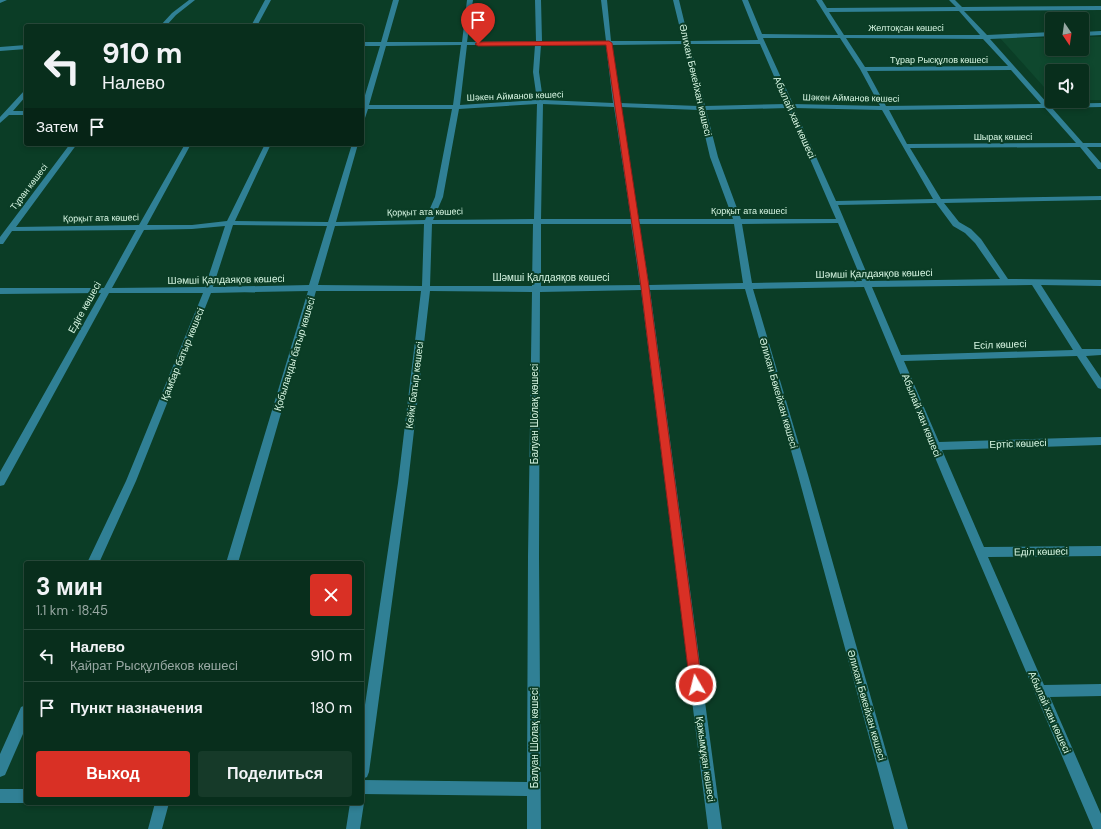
<!DOCTYPE html>
<html lang="ru">
<meta charset="utf-8">
<style>
:root{--surface:#082e1c;--page:#163a29;--text:#f1f3f6;--muted:#98a8a3;--line:#294a3b;--accent:#d93025}
body{margin:0;font-family:"DM Sans",sans-serif;background:var(--page);color:var(--text);height:100vh;display:flex;flex-direction:column;font-size:15px;white-space:nowrap}
*{box-sizing:border-box;margin:0}
p{font-size:13px;color:var(--muted)}
.icon{flex:none;width:22px;height:22px;fill:none;stroke:currentColor;stroke-width:2;stroke-linecap:round;stroke-linejoin:round}
.map{position:relative;flex:1;overflow:hidden}
.side{position:absolute;left:24px;top:561px;width:340px;height:244px;display:flex;flex-direction:column;background:var(--surface);border-radius:4px;box-shadow:0 2px 6px #0003,0 0 0 1px var(--line)}
.side>*{flex:none}
.guide{position:absolute;left:24px;top:24px;width:340px;height:122px;border-radius:4px;box-shadow:0 2px 6px #0003,0 0 0 1px var(--line);background:#082e1c;color:var(--text);overflow:hidden}
.needle{width:26px;rotate:167deg}
.buttons{position:absolute;left:1045px;top:12px;display:grid;gap:8px}
.buttons a{display:grid;place-items:center;width:44px;height:44px;border-radius:4px;background:var(--surface);box-shadow:0 2px 6px #0003,0 0 0 1px var(--line);font-size:20px}
.pin{position:absolute;display:grid;place-items:center;width:34px;height:34px;color:#fff;margin:-41px -17px;border-radius:50% 50% 50% 0;rotate:-45deg;box-shadow:0 0 4px #0007}
.pin .icon{rotate:45deg}
.me{position:absolute;width:44px;margin:-22px;rotate:352deg;stroke-linejoin:round;filter:drop-shadow(0 0 3px #0008)}
.turn{display:flex;align-items:center;gap:14px;height:84px;padding:0 12px;font-size:18px}
.turn .icon{width:52px;height:52px;stroke-width:2.5}
.turn b{display:block;font-size:28px;line-height:34px}
.then{display:flex;align-items:center;height:38px;padding:0 12px;background:#0003;gap:8px;font-size:15px}
.round{display:grid;place-items:center;flex:none;width:42px;height:42px;border-radius:4px;background:var(--page)}
.summary{display:flex;align-items:center;justify-content:space-between;height:68px;padding:0 12px}
h1{font-size:24px;font-weight:800;line-height:30px}
.button{display:flex;gap:8px;margin-top:auto;padding:8px 12px}
.button a{flex:1;height:46px;border-radius:4px;background:var(--accent);color:#fff;font-size:16px;font-weight:800;line-height:46px;text-align:center}
.button a+a{background:var(--page);color:var(--text)}
ul{padding:0;list-style:none}
li{display:flex;align-items:center;gap:12px;height:52px;padding:0 12px;border-top:1px solid var(--line)}
li div{flex:1}
li b{display:block;font-size:15px}
li em{font-style:normal}
.map>svg:first-child{display:block}
.built{fill:#0f482e}
.lines{fill:none;stroke-linecap:round;stroke-linejoin:round}
.minor{fill:#308095;fill-rule:evenodd}
.route{fill:#d93025;stroke:#8d1f18}
.labels{text-anchor:middle;stroke-width:4;stroke-linejoin:round;paint-order:stroke}
.far-street-label{font-size:9px;fill:#d7f6e3;stroke:#0b3d26}
.street-label{font-size:10px;fill:#d7f6e3;stroke:#0b3d26}
</style>
<div class="map">
<svg width="1101" height="829" viewBox="0 0 1101 829">
<rect width="100%" height="100%" fill="#0b3d26"/>
<!-- built -->
<path class="built" d="M1082,37H1101V100H1082V71H1052V96L1000,38H1052V49H1082Z"/>
<g class="lines">
<!-- minor -->
<path class="minor" d="M0,0H7L0,3Z
M189,0H195L176,15L166,26H160L172,13Z
M265,0H271L257,26H251Z
M393,0H399L387,42H462L467,0H473L467,42L536,41L535,0H541L542,41H606L601,0H607L611,41H683L673,0H679L689,41L758,40L742,0H748L762,34L838,35L816,0H822L827,8L956,7L949,0H955L962,7L1101,6V10L964,11L987,35L1052,32V36L990,39L1048,104L1101,103V107L1052,108L1083,143H1101V147H1087L1101,163V169H1098L1080,147L910,148L941,199L1101,196V200L944,203L959,222L971,229L981,239L1008,279L1101,280V286L1041,285L1082,349H1101V355L1086,356L1101,378V389L1098,388L1077,356L904,361L939,442L1101,437V445L942,450L984,547L1101,546V556L988,557L1044,685L1101,684V696L1050,697L1101,814V829H1093L944,479L864,287L753,289L808,475L908,829H894L798,475L745,289L650,290L722,829H708L641,290L540,292L539,557L541,829H527V796L362,794V780L527,782L528,557L532,292L430,291L408,483L369,772L367,777L362,779V725L398,483L421,291H316L238,563H226L308,291L211,293L136,481L99,563H87L126,481L203,293H109L4,485L0,486V472L101,293L0,294V288H104L136,230L12,231L3,244H0V237L70,144H77L16,227L139,225L185,144H191L147,225H192L227,221L265,144H271L235,221L328,222L352,144H358L336,222L425,220L435,197L452,109H368L365,118L362,120V105L380,46H362V42H381ZM959,11L980,35H844L829,12ZM763,38H840L860,69L880,106L793,104ZM846,38L983,39L1008,66L865,67ZM684,44L698,106L620,103L612,45ZM690,44H760L786,104L705,106ZM461,45L453,105H369L386,46ZM467,45H535L533,72L537,100L460,105ZM541,45H606L613,103L543,100L539,72ZM1011,70L1041,104L886,106L867,71ZM537,104L534,219L433,220L443,197L459,109ZM543,104L614,107L631,219H541ZM621,107L699,110L710,157L733,219H638ZM788,108L829,203L836,219H741L718,157L706,110ZM794,108L882,110L933,199L836,201ZM1045,108L1076,143L907,144L889,110ZM936,203L953,226L965,233L975,243L1000,279L870,281L838,205ZM838,223L862,281L752,283L742,224ZM424,224L422,286L318,285L335,226ZM432,224H533L532,286H430ZM541,224H631L640,285L541,286ZM639,224H734L743,283L649,285ZM233,225L327,226L309,285L213,287ZM225,226L205,287L112,288L144,230L192,229ZM1032,285L1073,350L901,355L872,287Z
M1101,31V35L1082,36V32Z
M26,45V49L0,51V47Z
M26,90V96L13,111H26V115H9L0,123V117L24,91Z
M26,705V727L5,775L0,777V754L21,707Z
M0,789H26V803H0Z
M362,798L364,803L360,829H346L350,803H362Z
M155,803H169L162,829H148Z"/>
</g>
<!-- route -->
<path class="route" d="M609,41L612,43L649,287L702,685L700,689L696,691L692,689L690,685L641,287L606,45L478,46L475,44L478,42Z"/>
<g class="labels">
<!-- far-street labels -->
<g class="far-street-label">
<text x="906" y="31">Желтоқсан көшесі</text>
<text x="939" y="63">Тұрар Рысқұлов көшесі</text>
<text transform="translate(515 96) rotate(-2)" y="3">Шәкен Айманов көшесі</text>
<text transform="translate(851 98) rotate(1)" y="3">Шәкен Айманов көшесі</text>
<text x="1003" y="140">Шырақ көшесі</text>
<text transform="translate(29 187) rotate(-53)" y="3">Тұран көшесі</text>
<text x="749" y="214">Қорқыт ата көшесі</text>
<text transform="translate(425 212) rotate(-1)" y="3">Қорқыт ата көшесі</text>
<text transform="translate(101 218) rotate(-1)" y="3">Қорқыт ата көшесі</text>
</g>
<!-- street labels -->
<g class="street-label">
<text transform="translate(696 80) rotate(77)" y="4">Әлихан Бөкейхан көшесі</text>
<text transform="translate(795 117) rotate(66)" y="4">Абылай хан көшесі</text>
<text transform="translate(874 273) rotate(-1)" y="4">Шәмші Қалдаяқов көшесі</text>
<text x="551" y="281">Шәмші Қалдаяқов көшесі</text>
<text transform="translate(226 279) rotate(-1)" y="4">Шәмші Қалдаяқов көшесі</text>
<text transform="translate(84 307) rotate(-61)" y="4">Едіге көшесі</text>
<text transform="translate(1000 344) rotate(-2)" y="4">Есіл көшесі</text>
<text transform="translate(182 354) rotate(-68)" y="4">Қамбар батыр көшесі</text>
<text transform="translate(294 354) rotate(-73)" y="4">Қобыланды батыр көшесі</text>
<text transform="translate(414 385) rotate(-83)" y="4">Кейкі батыр көшесі</text>
<text transform="translate(779 393) rotate(74)" y="4">Әлихан Бөкейхан көшесі</text>
<text transform="translate(534 414) rotate(-90)" y="4">Балуан Шолақ көшесі</text>
<text transform="translate(922 415) rotate(68)" y="4">Абылай хан көшесі</text>
<text transform="translate(1018 443) rotate(-2)" y="4">Ертіс көшесі</text>
<text transform="translate(1041 551) rotate(-1)" y="4">Еділ көшесі</text>
<text transform="translate(867 705) rotate(74)" y="4">Әлихан Бөкейхан көшесі</text>
<text transform="translate(1050 712) rotate(66)" y="4">Абылай хан көшесі</text>
<text transform="translate(534 738) rotate(-90)" y="4">Балуан Шолақ көшесі</text>
<text transform="translate(706 759) rotate(82)" y="4">Қажымұқан көшесі</text>
</g>
</g>
</svg>
<div class="buttons">
<a><svg class="needle" viewBox="-14 -14 28 28"><path d="M0-13l5 13h-10z" fill="#e53935"/><path d="M0 13l5-13h-10z" fill="#98a8a3"/></svg></a>
<a><svg class="icon" aria-label="sound" viewBox="0 0 24 24"><path d="M4 9h4l5-4v14l-5-4H4zM17 9q2 3 0 6"/></svg></a>
</div>
<div class="pin" style="left:478px;top:44px;background:#d93025"><svg class="icon" aria-label="arrive" viewBox="0 0 24 24"><path d="M6 21V4h12l-3 4 3 4H6"/></svg></div>
<svg class="me" style="left:696px;top:685px" viewBox="-20 -20 40 40"><circle r="17" fill="#d93025" stroke="#fff" stroke-width="3"/><path d="M0-11L8 9 0 5-8 9z" fill="#fff"/></svg>
<div class="guide">
<div class="turn"><svg class="icon" aria-label="left" viewBox="0 0 24 24"><path d="M17 20v-9H6M10 6l-5 5 5 5"/></svg><div><b>910 m</b>Налево</div></div>
<div class="then">Затем<svg class="icon" aria-label="arrive" viewBox="0 0 24 24"><path d="M6 21V4h12l-3 4 3 4H6"/></svg></div>
</div>
<section class="side">
<div class="summary"><div><h1>3 мин</h1><p>1.1 km · 18:45</p></div><a class="round" style="background:#d93025;color:#fff"><svg class="icon" aria-label="close" viewBox="0 0 24 24"><path d="M6 6l12 12M18 6L6 18"/></svg></a></div>
<ul>
<li><svg class="icon" aria-label="left" viewBox="0 0 24 24"><path d="M17 20v-9H6M10 6l-5 5 5 5"/></svg><div><b>Налево</b><p>Қайрат Рысқұлбеков көшесі</p></div><em>910 m</em></li>
<li><svg class="icon" aria-label="arrive" viewBox="0 0 24 24"><path d="M6 21V4h12l-3 4 3 4H6"/></svg><div><b>Пункт назначения</b></div><em>180 m</em></li>
</ul>
<div class="button"><a>Выход</a><a>Поделиться</a></div>
</section>
</div>
